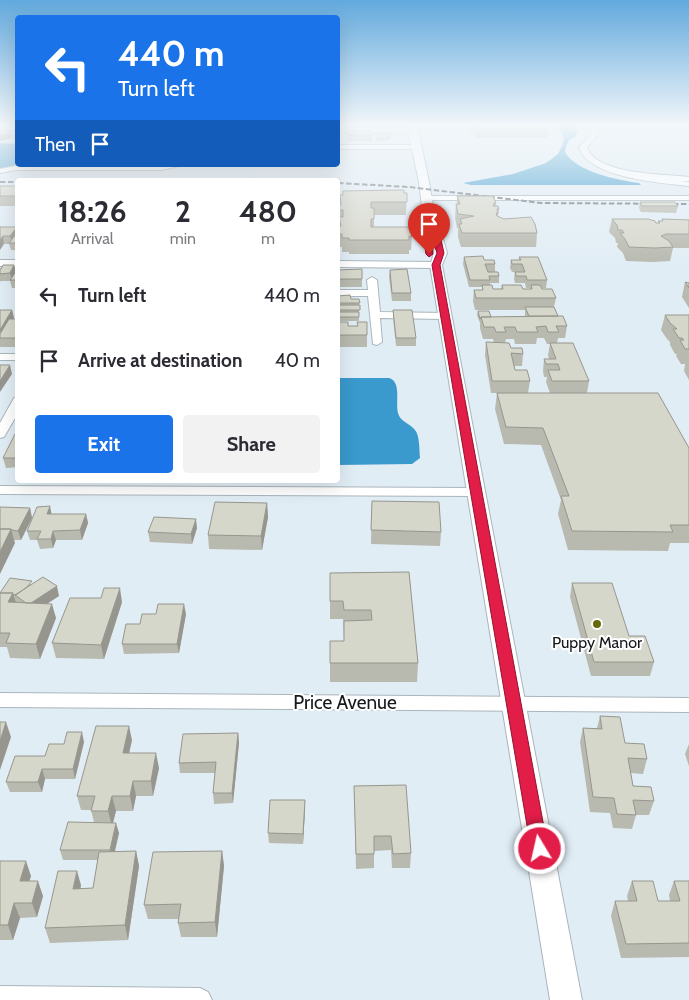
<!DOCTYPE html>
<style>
:root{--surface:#fff;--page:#f2f2f3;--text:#2b2b33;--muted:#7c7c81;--accent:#1a73e8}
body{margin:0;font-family:Cabin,sans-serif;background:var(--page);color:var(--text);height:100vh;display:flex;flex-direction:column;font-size:19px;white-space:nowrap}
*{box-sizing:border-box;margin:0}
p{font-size:16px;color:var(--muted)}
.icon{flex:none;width:28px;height:28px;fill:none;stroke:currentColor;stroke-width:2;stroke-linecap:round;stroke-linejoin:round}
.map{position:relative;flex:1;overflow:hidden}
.drawer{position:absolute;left:15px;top:178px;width:325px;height:305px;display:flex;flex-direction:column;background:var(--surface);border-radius:5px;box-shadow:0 5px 20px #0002}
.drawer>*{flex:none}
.guide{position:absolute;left:15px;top:15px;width:325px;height:152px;border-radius:5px;box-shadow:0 5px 20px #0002;background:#1a73e8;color:#fff;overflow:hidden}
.pin{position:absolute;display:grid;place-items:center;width:42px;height:42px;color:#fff;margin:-51px -21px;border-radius:50% 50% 50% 0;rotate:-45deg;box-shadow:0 0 5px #0007}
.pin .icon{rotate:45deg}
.me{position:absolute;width:55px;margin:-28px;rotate:351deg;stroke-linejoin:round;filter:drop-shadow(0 0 4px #0008)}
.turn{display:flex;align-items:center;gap:18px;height:105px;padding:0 20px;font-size:22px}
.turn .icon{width:65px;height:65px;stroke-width:2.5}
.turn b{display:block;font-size:35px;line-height:42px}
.then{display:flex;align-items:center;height:48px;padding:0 20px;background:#0003;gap:10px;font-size:19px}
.eta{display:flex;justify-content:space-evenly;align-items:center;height:85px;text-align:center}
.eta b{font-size:30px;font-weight:700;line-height:35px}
.button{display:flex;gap:10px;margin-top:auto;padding:10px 20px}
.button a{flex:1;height:58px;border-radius:5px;background:var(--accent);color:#fff;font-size:20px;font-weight:700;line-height:58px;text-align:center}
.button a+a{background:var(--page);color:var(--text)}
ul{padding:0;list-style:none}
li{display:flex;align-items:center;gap:15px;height:65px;padding:0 20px}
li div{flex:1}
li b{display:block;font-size:19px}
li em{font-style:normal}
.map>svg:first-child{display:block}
.water{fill:#3a99cd}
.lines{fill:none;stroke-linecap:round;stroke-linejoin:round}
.street-casing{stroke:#aab5bc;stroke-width:2}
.secondary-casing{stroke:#aab5bc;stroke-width:2}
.street{fill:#fff;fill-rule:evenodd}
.secondary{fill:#fff;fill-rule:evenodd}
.rail{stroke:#6a7277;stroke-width:2;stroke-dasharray:5.5 2.5;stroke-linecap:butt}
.wall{fill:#b8b9af;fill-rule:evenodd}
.shaded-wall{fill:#96968e}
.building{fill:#d6d7cb;stroke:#96968e}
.route{fill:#e11d48;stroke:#92132f}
.poi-dot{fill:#666a0b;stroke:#fff;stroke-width:2}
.labels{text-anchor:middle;stroke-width:4;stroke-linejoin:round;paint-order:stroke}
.poi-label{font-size:16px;fill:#15191c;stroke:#fff}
.near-street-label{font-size:19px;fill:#15191c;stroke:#fff}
</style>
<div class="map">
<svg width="689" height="1000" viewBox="0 0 689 1000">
<rect width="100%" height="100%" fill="#e1edf5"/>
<!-- water -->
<path class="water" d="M558,126H572L578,132L575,137C567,140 567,144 565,152C576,172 618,180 639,183L641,185H471L463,183L513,174L546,163L558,154L562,146L564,139Z
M0,143L17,144L18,165H168L18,166L0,169Z
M338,378H389C402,382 395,402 398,413C400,422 410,423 415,430C420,436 419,450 420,458L412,464L338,465Z"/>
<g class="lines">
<!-- street casing -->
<g class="street-casing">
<path id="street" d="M0,126H18V130H0Z
M588,126H596L598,135L587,147C595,175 665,174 689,177V181H681L689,182V186C662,183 588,178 579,147L591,135V129Z
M338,128H413L416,130L413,132H338Z
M338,145H417L421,147L417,149H338Z
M183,165L162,170H16L0,173V169L16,166Z
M422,196H689V200H422Z
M0,260H18V266H0Z
M338,261L436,262L441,265L436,268L338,267Z
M372,277L377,280L380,312L445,313L450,316L445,319L380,318L382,342L377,345L373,344L368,296H338V290H368L367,280Z
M0,354H18V360H0Z
M14,398H18V413L4,437L0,438V423Z
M0,486L476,488L483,492L476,496L0,494Z
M0,693L689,698V712L0,707Z
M0,986L200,988L208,992L212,1000H0Z"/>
</g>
<!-- secondary casing -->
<g class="secondary-casing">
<path id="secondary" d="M407,126H417L429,182L437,230L442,235L447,253L442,265L582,1000H550L430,265C436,250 435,243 425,231L419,182Z"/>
</g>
<!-- street -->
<use href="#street" class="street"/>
<!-- secondary -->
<use href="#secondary" class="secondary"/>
<!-- rail -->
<path class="rail" d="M0,182H18
M338,183L409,187L541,203L689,204"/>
</g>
<!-- wall -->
<path class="wall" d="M469,126H546L548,129L547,138H476L474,134H471L469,130Z
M347,131H372V141H347Z
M18,132V139H14L13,136Z
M376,133H391V139H388V141H376Z
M0,186H18V206H0Z
M407,193L406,215H374V227L412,236L411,250H409V254H349V252H342V247H338V226H339L340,195Z
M457,196L496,203V206L499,209L498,217L537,233L536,247H461L458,237V228H457L455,218L456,204H457Z
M640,202L678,206L676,213L641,212L639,208Z
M612,219L656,223H658V221H662V219L689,220V248H673L670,261L652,262L626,261L623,253L617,247L618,243H616L615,238L609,232Z
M0,227L18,228V250H11L9,244H4Z
M464,257L484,260L495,264V271L499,276V283H490V285L493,289H501L502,285L523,289H530V288H526L525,283H515L514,279L515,272H521H512L510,268L511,260H519V257L547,280L546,288H542V289L556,298L554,307L558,316L567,326L565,338H558L557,343L589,381L587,393L689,448V543H670L668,551L568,550L558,514L561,500L541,445L504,444L495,409L497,393H491L485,355L486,342L494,343L493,339H483L480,328V323L477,315L478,311L491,317L525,316V310H475L473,301L474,290H482V287H469L463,264ZM537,338H544L547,344H550L548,355L549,359H544L543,371L544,377H547L546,382L550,393H528L530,381L515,370L514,366H522L523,354L511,348L505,343L506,339H514L515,344H536Z
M14,265L16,271L18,270V288H12L10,281H1L0,282V269Z
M362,269V287H338V270Z
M390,270L411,293V301H392L389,277Z
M685,282L689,283V308L682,297Z
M338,296L351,299H359V321H338Z
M0,310H12L14,318L13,319H18V347H0Z
M393,310L416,338V346H396L393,318Z
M665,315H689V380L684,371L685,365V364H681L676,356L677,354H675L670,345V342L667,339L661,330Z
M338,322L348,326H357L367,335V347H338Z
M18,434V467L6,468L3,458Z
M372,501L441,532L440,546L371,544Z
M267,503L268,517L262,550L209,549L208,535Z
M0,507L30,508L32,518L21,540H14L15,543Z
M51,514H86L88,523L82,540H56L53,548L40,549L37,540H30L27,531Z
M197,528L192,544L150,542L148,532Z
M409,572L418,663L417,682H330V641H344L343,619H330V573Z
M572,583L629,636L654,662L650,676H591L570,597Z
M32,584L59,596L48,603L56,618L40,659L10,658L7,647H0V592Z
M122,602L104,659L56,658L52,643Z
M186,614L179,653L124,654L122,644L140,624Z
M600,716L625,743L647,759L643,774L631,773L633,786L654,801L649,815H636L632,829L613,828L610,813L590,812L580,742L583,728H597Z
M238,733L239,743L233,803L214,804L213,793L215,773H180L179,763Z
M132,740L129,753L159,768L153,796H136L133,811H116L113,823L119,833L114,852L136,851L139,866L128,940L50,943L45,928L81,885L80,889L93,888L98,860H63L60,850L94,822L91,810H81L77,796Z
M84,742L75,779H45L42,792H10L6,782L64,744Z
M689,744V766L685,754Z
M354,786L411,853L410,868H392L391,850L374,851V868L356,869Z
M305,810L303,844L269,843L268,833Z
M222,851L224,866L217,937H181L178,923L179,919H148L144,905Z
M0,861L31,876L29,881L43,896L37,917L20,918L13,940H0Z
M632,881L658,901H670L669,895L674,881H689V957L621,958L611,916L615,901H628L627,896Z"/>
<!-- shaded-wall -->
<path class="shaded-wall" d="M10,130L12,136L9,139L0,141V135Z
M17,227L18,236L12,244L10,236Z
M3,236L4,244L0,250V240Z
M14,265L16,272L12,281L10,273Z
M12,310L14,318L2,338L0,330Z
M10,365L12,374L0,392V381Z
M267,503L268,517L262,550L261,536Z
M50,506L52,516L47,514Z
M30,508L32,518L21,540L18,531Z
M86,514L88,523L82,540L80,530Z
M196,519L197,528L192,544L191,534Z
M11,529L15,543L0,574V552Z
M53,531L56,540L53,548L51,539Z
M57,586L59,596L31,614L28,605Z
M120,588L122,602L104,659L101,645Z
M13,593L17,607L8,602Z
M52,604L56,618L40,659L36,644Z
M184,604L186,614L179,653L177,644Z
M6,722L11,737L0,770V741Z
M129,726L132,740L126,767L123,753Z
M82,732L84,742L75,779L73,769Z
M238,733L239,743L233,803L232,793Z
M156,753L159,768L153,796L151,781Z
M42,769L45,779L42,792L38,782Z
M133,781L136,796L133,811L130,796Z
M112,796L116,811L112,826L108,811Z
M305,800V810L303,844V834Z
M116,823L119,833L113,860L110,850Z
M136,851L139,866L128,940L125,925Z
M222,851L224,866L217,937L215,922Z
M26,861L31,876L25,896L20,881Z
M77,871L81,885L78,904L73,889Z
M38,881L43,896L37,917L32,903Z
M14,903L20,918L13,940L8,925Z"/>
<!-- building -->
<path class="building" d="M475,126H546L548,129H476Z
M0,130H10L7,133L0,135Z
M347,131H372V135H347Z
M16,132H18V136H13Z
M376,133H391V136H388V138H376Z
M0,186H18V196H0Z
M398,190H404V193H407V202H371V208H374V219H371V227H411L412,236H409V240H349V238H342V234H338V226H341L339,217H343V210H339V205H341L340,195H343V191Z
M457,196H493L496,203H494L493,206H498L499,209H497L498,213H496L497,216L504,219L531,217L535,224L537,233H462L459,224H462L460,219L474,216L458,214L456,204H460Z
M640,202H675L678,206H642Z
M612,219H648L655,221L656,223H660L658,221H663L662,219L689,220V234H666L661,236L669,241L673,247L655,248L629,247L625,239L620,233H624L622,230H618L617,225Z
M0,227H17L10,236H3L0,240Z
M16,234H18V243H9Z
M483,256L484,260H494L495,264H485L488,272H498L499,276H489L490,280H470L464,257Z
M519,257H538L547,280H527L526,276H516L515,272H525L522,264H512L511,260H521Z
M3,265H14L10,273L0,274V269H1Z
M362,269V279H338V270Z
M407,269L411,293H392L390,270Z
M17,270H18V280H10Z
M685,282L689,283V288Z
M482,285H492L493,289H503L502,285H521L523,289H532L531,285H540L542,289H552L556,298H476L474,290H483Z
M350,295L351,299H359L360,303H338V296Z
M338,305H360V310H338Z
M525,307H554L558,316H529Z
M0,310H12L0,330Z
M393,310H412L416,338H396Z
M478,311H489L491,317H481L480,319Z
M338,312H359V317H338Z
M665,315H689V349H685L680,340H684L682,338H679L673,329H677L670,323Z
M563,316L567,326H556L559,332H548L546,326L536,327L538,332H517L515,327H504L506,332H496L494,327H484L481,317Z
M9,319H18V338H0V334Z
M338,322H348V326H358L357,322H367V335H338Z
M486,342L509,343L511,348H522L523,354L511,353L515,370H527L530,381H492Z
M550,343H573L589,381H552L548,370H560L558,364H546L544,359H556Z
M0,365H10L0,381Z
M497,393H658L689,448V525H670L673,532L572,531L561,496H569L543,428L506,427Z
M15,434H18V458H3Z
M372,501L439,502L441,532L371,530Z
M215,502L267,503L261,536L208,535Z
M50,506L47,514H86L80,530L53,531L51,539H37L41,531H27L37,507Z
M0,507L30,508L18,531L12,530L11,529H0Z
M154,517L196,519L191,534L148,532Z
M0,529H11L0,552Z
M409,572L418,663H330V641H344V621L372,620L371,610H344L343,601H330V573Z
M43,577L57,586L31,603H26L15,595Z
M10,578L32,581L27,587L16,595L12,594L13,593H0Z
M572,583H612L629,636H645L654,662H594Z
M104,588H120L101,645L52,643L70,598H101Z
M0,593H13L8,602L52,604L36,644L6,643L10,633H0Z
M158,604H184L177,644H122L126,624H140L142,614H156Z
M600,716L620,717L625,743L644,744L647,759L628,758L633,786L651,787L654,801L633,800L636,815L617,814L614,798L593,797L583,728L602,729Z
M0,722H6L0,741Z
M96,726H129L123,753H156L151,781H133L130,796H112L108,811H91L95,796H77Z
M67,732H82L73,769H42L38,782H6L15,756H45L49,744H64Z
M238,733L232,793H213L216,762L179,763L183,734Z
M406,785L411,853L393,854L391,836H374V854H356L354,786Z
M270,800H305L303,834L268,833Z
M68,822L116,823L110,850H60Z
M136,851L125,925L45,928L58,871H77L73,889L93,888L99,852Z
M222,851L215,922L178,923L181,904L144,905L153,852Z
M0,861H26L20,881H38L32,903H14L8,925H0Z
M632,881H653L658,901H680L674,881H689V943L626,944L615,901H637Z"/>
<!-- sky -->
<linearGradient id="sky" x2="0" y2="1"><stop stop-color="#62a9dd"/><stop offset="0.47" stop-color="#f2f7fa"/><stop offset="1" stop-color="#f2f7fa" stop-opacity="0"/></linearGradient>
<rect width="689" height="266" fill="url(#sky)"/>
<!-- route -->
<path class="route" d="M431,228L440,235L444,253L440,265L548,849L546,855L540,857L534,855L531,849L432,265L437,253L431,234L433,254L429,257L426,254L423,235Z"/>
<!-- markers -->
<circle class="poi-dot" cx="597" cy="624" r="5"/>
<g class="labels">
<!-- poi labels -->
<g class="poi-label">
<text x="597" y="648">Puppy Manor</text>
</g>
<!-- near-street labels -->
<g class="near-street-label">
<text x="345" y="709">Price Avenue</text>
</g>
</g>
</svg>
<div class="pin" style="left:429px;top:254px;background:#d93025"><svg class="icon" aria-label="arrive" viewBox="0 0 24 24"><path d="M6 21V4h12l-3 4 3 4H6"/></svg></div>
<svg class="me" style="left:540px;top:849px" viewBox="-20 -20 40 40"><circle r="17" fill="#e11d48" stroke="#fff" stroke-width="3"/><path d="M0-11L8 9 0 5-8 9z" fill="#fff"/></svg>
<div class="guide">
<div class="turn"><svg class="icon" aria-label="left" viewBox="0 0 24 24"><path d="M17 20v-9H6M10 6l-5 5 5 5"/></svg><div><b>440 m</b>Turn left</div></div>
<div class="then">Then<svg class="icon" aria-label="arrive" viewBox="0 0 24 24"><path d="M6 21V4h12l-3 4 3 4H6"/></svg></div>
</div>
<section class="drawer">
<div class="eta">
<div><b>18:26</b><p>Arrival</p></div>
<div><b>2</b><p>min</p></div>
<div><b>480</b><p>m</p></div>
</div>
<ul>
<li><svg class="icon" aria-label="left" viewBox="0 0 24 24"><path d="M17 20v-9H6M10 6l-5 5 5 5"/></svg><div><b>Turn left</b></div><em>440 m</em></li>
<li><svg class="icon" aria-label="arrive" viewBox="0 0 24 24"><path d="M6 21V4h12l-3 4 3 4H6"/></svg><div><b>Arrive at destination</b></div><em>40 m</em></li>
</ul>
<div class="button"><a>Exit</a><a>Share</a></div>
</section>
</div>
